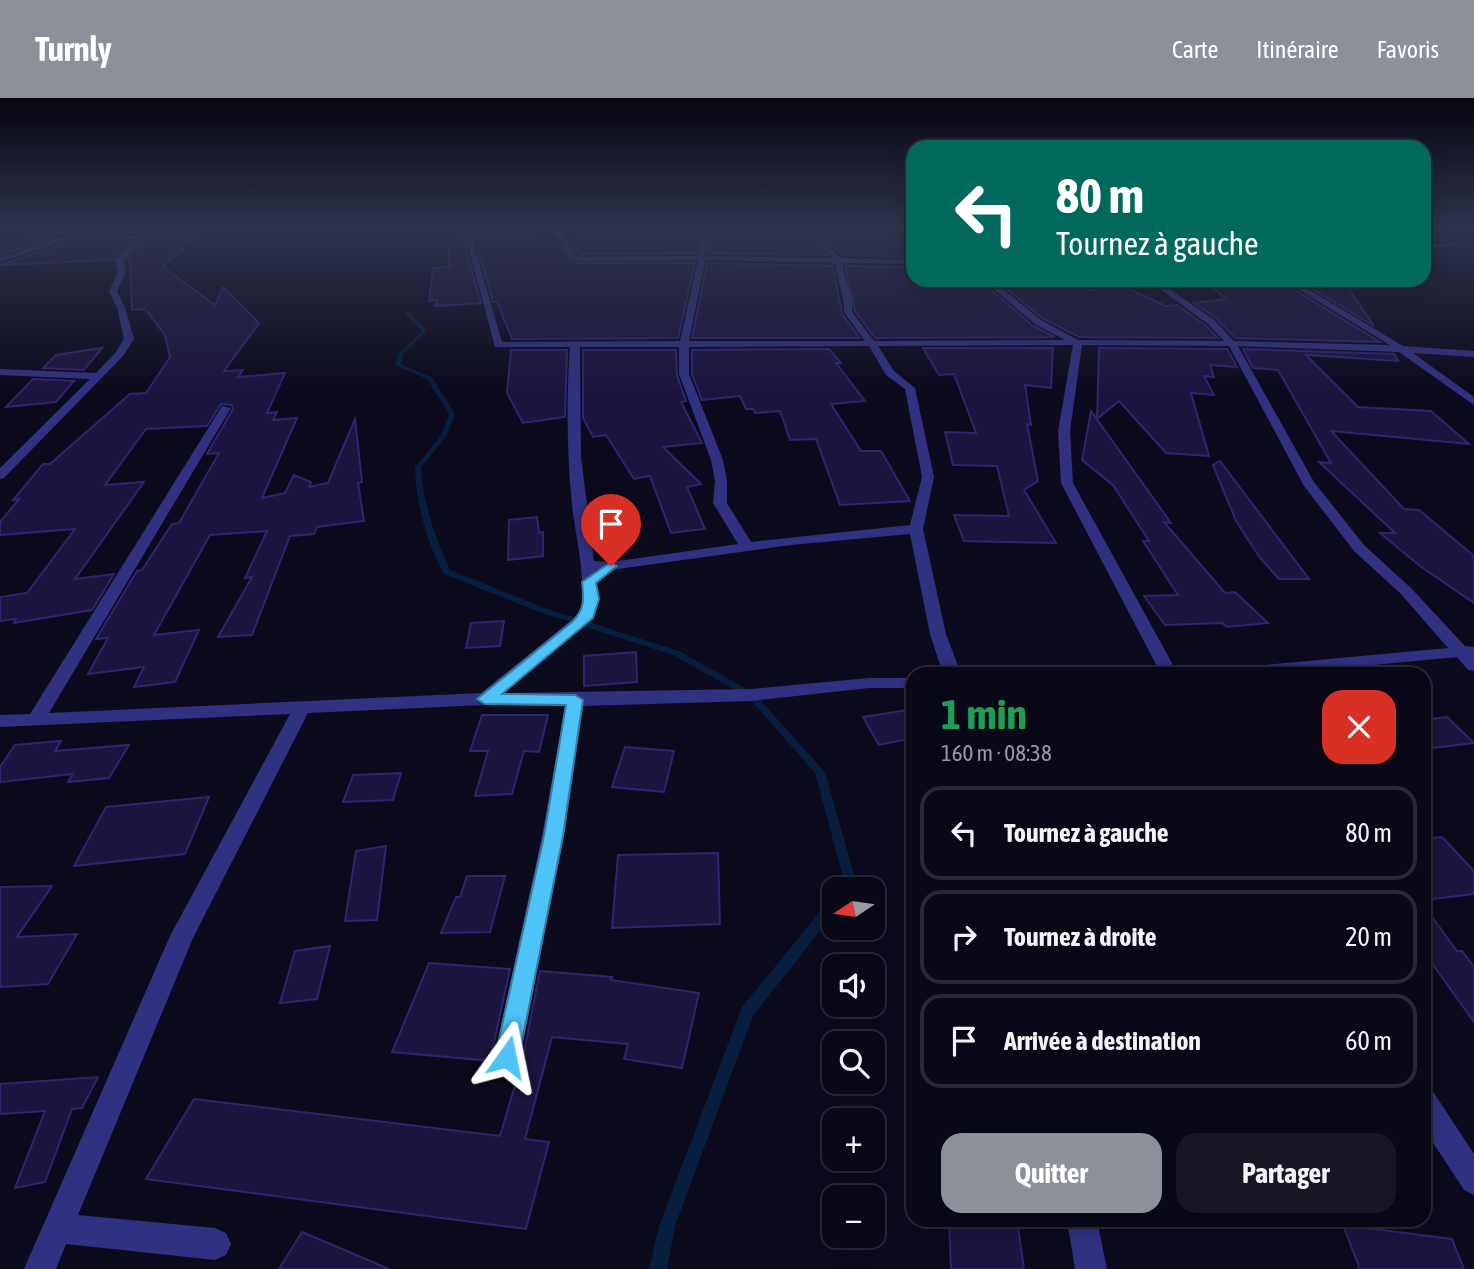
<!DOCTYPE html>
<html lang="fr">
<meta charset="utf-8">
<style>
:root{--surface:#090816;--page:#171623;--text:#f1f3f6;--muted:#999aa1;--line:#292935;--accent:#8c9099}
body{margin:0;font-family:"Asap Condensed",sans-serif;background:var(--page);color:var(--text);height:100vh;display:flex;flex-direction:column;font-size:26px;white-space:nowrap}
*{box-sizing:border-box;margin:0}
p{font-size:23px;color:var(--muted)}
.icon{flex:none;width:38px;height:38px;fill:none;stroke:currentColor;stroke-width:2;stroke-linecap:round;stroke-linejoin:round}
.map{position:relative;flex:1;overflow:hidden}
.details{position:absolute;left:906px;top:569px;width:525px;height:560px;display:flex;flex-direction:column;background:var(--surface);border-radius:21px;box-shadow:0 4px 18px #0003,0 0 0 2px var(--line)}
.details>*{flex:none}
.top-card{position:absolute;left:906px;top:42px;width:525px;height:147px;border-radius:21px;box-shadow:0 4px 18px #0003,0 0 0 2px var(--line);background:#00695c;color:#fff;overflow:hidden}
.needle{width:46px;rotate:257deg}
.tools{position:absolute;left:822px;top:779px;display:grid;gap:14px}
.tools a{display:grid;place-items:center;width:63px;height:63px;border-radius:14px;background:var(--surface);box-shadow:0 4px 18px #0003,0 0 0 2px var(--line);font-size:35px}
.pin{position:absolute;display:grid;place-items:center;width:60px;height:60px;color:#fff;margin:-72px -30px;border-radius:50% 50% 50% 0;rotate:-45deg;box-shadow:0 0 7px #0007}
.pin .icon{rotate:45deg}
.me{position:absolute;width:77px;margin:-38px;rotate:12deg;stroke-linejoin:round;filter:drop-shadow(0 0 5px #0008)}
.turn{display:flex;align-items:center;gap:24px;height:147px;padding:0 35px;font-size:32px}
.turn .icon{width:91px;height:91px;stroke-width:2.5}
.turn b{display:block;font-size:49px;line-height:60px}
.round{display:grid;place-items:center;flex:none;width:74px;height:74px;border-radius:21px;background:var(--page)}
.headline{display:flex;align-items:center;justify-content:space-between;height:119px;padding:0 35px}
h1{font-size:42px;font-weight:700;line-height:52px;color:#1e9e55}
.button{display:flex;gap:14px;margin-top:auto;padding:14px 35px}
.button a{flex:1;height:80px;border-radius:21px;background:var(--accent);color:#fff;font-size:28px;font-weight:700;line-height:80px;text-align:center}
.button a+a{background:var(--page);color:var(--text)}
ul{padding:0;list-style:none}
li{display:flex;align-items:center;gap:21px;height:94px;margin:0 14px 10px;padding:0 21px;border:4px solid var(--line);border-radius:21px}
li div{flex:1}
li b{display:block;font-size:26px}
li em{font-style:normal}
header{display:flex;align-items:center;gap:42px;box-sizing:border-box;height:98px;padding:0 35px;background:var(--accent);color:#fff}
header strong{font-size:33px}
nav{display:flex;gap:38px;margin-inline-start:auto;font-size:24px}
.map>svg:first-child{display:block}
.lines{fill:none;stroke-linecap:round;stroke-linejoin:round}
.stream{fill:#071e3f;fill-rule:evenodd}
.building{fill:#1b143f;stroke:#2f246d;stroke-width:2}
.minor{fill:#303180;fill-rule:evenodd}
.route{fill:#4fc3f7;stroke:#337fa1;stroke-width:2}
</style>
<header>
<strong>Turnly</strong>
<nav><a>Carte</a><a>Itinéraire</a><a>Favoris</a></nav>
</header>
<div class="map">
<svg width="1474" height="1171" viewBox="0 0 1474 1171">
<rect width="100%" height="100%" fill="#0c0a1d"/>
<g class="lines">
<!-- stream -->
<path class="stream" d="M406,214H410L427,233L403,256L401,266L433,280C439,293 449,304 455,317L446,339L421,369C423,406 435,439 450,472L545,510L679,553L754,595L825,674L856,784L852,791H839L844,783L815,675L748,599L673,557L539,514L444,476C426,443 416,406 415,369L440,339L449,317C444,304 433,295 429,282L395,267L399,255L422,233L406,216Z
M835,799V814L753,918L675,1128L667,1171H649L659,1128L742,909L831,800Z"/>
</g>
<!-- building -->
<path class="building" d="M106,128H141L145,134L158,132L161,139L197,137L163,169L215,207L223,189L259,225L224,273L243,272L238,279L285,275L267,315L277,314L273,322L297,320L262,400L285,395L294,377L311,384L309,389L328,385L355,321L362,384L358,385L364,423L317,429L314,436L290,438L252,537L218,539L252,479L245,480L267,433L210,437L154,537L199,532L175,584L134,589L144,569L88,576L108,540L96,541L137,473L142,472L172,426L179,425L219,355L207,356L233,311L232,307L221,306L207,328L146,331L105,387L144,384L75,481L114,476L92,512L14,525L16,521L0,523V499L27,495L75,431L0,437V424L19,401L13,402L43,366H50L130,296L146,295L170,259L165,237L145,211L132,212L130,161H127L147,141V137L103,131Z
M481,128L533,130L534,147L559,146L567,161L577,165H695L678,240L512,241L497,204H493L478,151L480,139L477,135Z
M664,128H700L696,155L580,156L571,145L583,144L581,132L664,130Z
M711,128H800L827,157L708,155Z
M811,128H875L914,156V159L842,157Z
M40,136L55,139L0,157V148Z
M84,139L131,143L113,162L0,167Z
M468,141L466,152L481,205L436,208L437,202L429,203L433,170L449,169V142Z
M707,165L833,168L842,216L860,240H692Z
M845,168L914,169V182H980L1033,228L1055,239L875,240L855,213Z
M996,182H1071L1088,192L1126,189L1165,208L1177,207L1206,228L1218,240L1079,239L1042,220Z
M1299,183L1344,184L1374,228Z
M1212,189L1293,191L1380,244L1235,240L1216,220L1194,205L1226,201Z
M102,250L84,272L43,270L56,257Z
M923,250H1053L1051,290L1025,287L1031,327L1027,326L1038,383L1024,392L1056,445L964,443L954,417L1009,418L997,368L953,367L945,334L976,335L954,276L939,277Z
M1099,250L1227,251L1237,269L1210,267L1214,279L1204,278L1214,297L1191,295L1209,358L1166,355L1119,303L1097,321Z
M829,251L841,265H836L865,303L831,306L861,353H881L910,403L840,407L816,341L790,342L780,313L755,315L753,311H746L740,298L702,302L692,276V252Z
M1243,251L1394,256L1398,263L1306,257L1358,309L1431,313L1469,346L1331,333L1404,411L1419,412L1474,458V505L1420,468L1380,435H1395L1319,364L1331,365L1278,272L1253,270Z
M511,252H567L565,319L523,325L507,295Z
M583,252H676L677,277L686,303L681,304L702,345L663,349L701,386L687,389L705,431L671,435L650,378L634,381L606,337L593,339L583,320Z
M33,281L74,283L56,304L6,309Z
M1091,313L1171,425L1164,424L1225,495L1235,494L1268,525L1227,529L1222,525L1165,527L1144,498L1178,497L1143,443H1149L1113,387L1082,362Z
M1220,363L1309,481H1279L1260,460L1236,423L1213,367Z
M537,419L539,435L543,434V458L508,462L509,422Z
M504,523L500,548L466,550L471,525Z
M636,554L637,584L584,588V558Z
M914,611V640L879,647L863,619Z
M482,617H548L539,654L524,653L512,696L475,698L488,653H470Z
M1447,619L1474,645L1424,651V622Z
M61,643L55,653L129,647L109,680L68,684L73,676L0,684V669L15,647Z
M625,649L674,653L664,694L612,689Z
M401,675L393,702L343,704L353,677Z
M209,699L185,756L74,768L106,709Z
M1442,739L1474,773V796L1424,802V741Z
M386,748L377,822L345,823L356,753Z
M718,755L720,826L612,830L618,757Z
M467,778H505L490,834L441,835L456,799H460Z
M52,788L17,839L77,836L48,886L0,889V789Z
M1424,808L1457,853H1462L1474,869V924L1424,854Z
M330,848L317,901L280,905L295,853Z
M429,865L510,871L491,958L493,963L392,954Z
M540,873L612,879L611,882L699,895L682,970L624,961L628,946L552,939L525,1041L549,1044L526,1131L146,1081L194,1001L500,1038L523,960Z
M98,979L82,1010L72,1011L45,1084L15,1090L45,1013L0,1016V986Z
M949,1122H1017L1024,1171H951Z
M1343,1127L1452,1141L1464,1171H1360Z
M302,1134L389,1171H279Z"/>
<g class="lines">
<!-- minor -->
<path class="minor" d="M33,128L72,136L104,128L93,133L145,139L123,162L126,175L117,193L125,210L134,241L123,258L4,380L0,381V370L90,281L0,277V271L96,275L116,254L124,241L117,210L109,193L118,175L115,162L137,141L84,136L0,164V160L68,137L43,135Z
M458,128H464L477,139L475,151L502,244L680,243L698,162L578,163L569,160L553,128H559L575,157L579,159L698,158L703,128H709L705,158L833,160L802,128H808L841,160L914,162V166L842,165C844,182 854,198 852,214L874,243L1065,242L1035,226L983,182H992L1041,222L1078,242L1224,243L1208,226L1148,182H1157L1214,222L1234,243L1390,247L1283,182H1293L1403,248L1474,253V259L1413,255L1474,299V307L1399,254L1238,248L1314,384L1364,447L1411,490L1465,548L1474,549V573L1468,572L1457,559L1280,576H1213L1221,571L1448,550L1401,496L1354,453L1304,388L1229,248L1082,247L1070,333L1073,385L1178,576H1161L1061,385L1058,333L1073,247L878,248L894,273L915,290L934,379L923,431L946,536L961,576H943L930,536L910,436L791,447L611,472H596L598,506L594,520L503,595L751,591L869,580H914V590H869L751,603L583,608L564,738L520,959L516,968L507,972L498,968L494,959L542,738L565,608L485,607L308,615L193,840L78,1117L215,1130L226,1135L231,1146L226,1157L215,1162L66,1146L56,1171H24L170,838L290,616L0,629V617L30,616L222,308L231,310L49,615L481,595L580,515C587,479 576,443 572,407C567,355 566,302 570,249H495L469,151L471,140ZM705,162L835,165C837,182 845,198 844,214L865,243H689ZM869,248L886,277L905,291L922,379L910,427L751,444L727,405V383L723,362L689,276V249ZM580,249H679V276L711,362L715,383L713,405L738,446L611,464L594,463L581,359Z
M900,128L914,130V134L901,129Z
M1454,145L1452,148L1424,151V147Z
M1424,991L1434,995L1474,1056V1097L1464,1092L1424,1031Z
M1067,1122H1097L1107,1171H1075Z"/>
</g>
<!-- sky -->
<linearGradient id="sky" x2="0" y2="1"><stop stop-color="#070610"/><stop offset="0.44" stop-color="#2e334c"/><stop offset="1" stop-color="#2e334c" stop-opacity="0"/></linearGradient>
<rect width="1474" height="292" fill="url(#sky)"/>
<!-- route -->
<path class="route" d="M611,464L617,468L596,485L599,501L593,520L502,596L575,597L583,602L563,738L519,959L516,968L507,971L499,968L495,959L544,738L566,607L485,606L477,601L572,524C585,511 584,501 582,484Z"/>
</svg>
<div class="tools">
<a><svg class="needle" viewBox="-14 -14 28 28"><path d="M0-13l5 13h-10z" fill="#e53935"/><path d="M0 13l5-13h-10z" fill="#999aa1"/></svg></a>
<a><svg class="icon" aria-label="sound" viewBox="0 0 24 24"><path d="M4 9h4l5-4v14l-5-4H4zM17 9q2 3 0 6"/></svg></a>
<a><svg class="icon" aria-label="search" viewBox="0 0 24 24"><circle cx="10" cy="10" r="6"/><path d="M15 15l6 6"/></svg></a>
<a>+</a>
<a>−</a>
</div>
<div class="pin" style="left:611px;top:468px;background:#d93025"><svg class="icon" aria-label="arrive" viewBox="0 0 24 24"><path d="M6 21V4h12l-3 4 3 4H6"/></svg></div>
<svg class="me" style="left:507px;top:959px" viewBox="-20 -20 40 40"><path d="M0-17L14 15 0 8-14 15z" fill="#4fc3f7" stroke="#fff" stroke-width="4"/></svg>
<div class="top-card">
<div class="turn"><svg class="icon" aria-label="left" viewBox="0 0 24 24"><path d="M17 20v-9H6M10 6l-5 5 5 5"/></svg><div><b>80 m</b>Tournez à gauche</div></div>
</div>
<section class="details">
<div class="headline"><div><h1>1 min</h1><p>160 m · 08:38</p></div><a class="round" style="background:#d93025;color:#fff"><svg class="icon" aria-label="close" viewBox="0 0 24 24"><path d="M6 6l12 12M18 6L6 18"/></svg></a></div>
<ul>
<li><svg class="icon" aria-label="left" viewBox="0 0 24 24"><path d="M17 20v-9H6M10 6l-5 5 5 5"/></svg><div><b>Tournez à gauche</b></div><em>80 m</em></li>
<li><svg class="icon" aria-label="right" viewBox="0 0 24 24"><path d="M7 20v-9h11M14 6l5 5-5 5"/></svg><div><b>Tournez à droite</b></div><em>20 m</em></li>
<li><svg class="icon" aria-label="arrive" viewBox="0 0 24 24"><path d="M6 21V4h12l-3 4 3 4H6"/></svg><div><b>Arrivée à destination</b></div><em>60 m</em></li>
</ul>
<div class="button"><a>Quitter</a><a>Partager</a></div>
</section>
</div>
